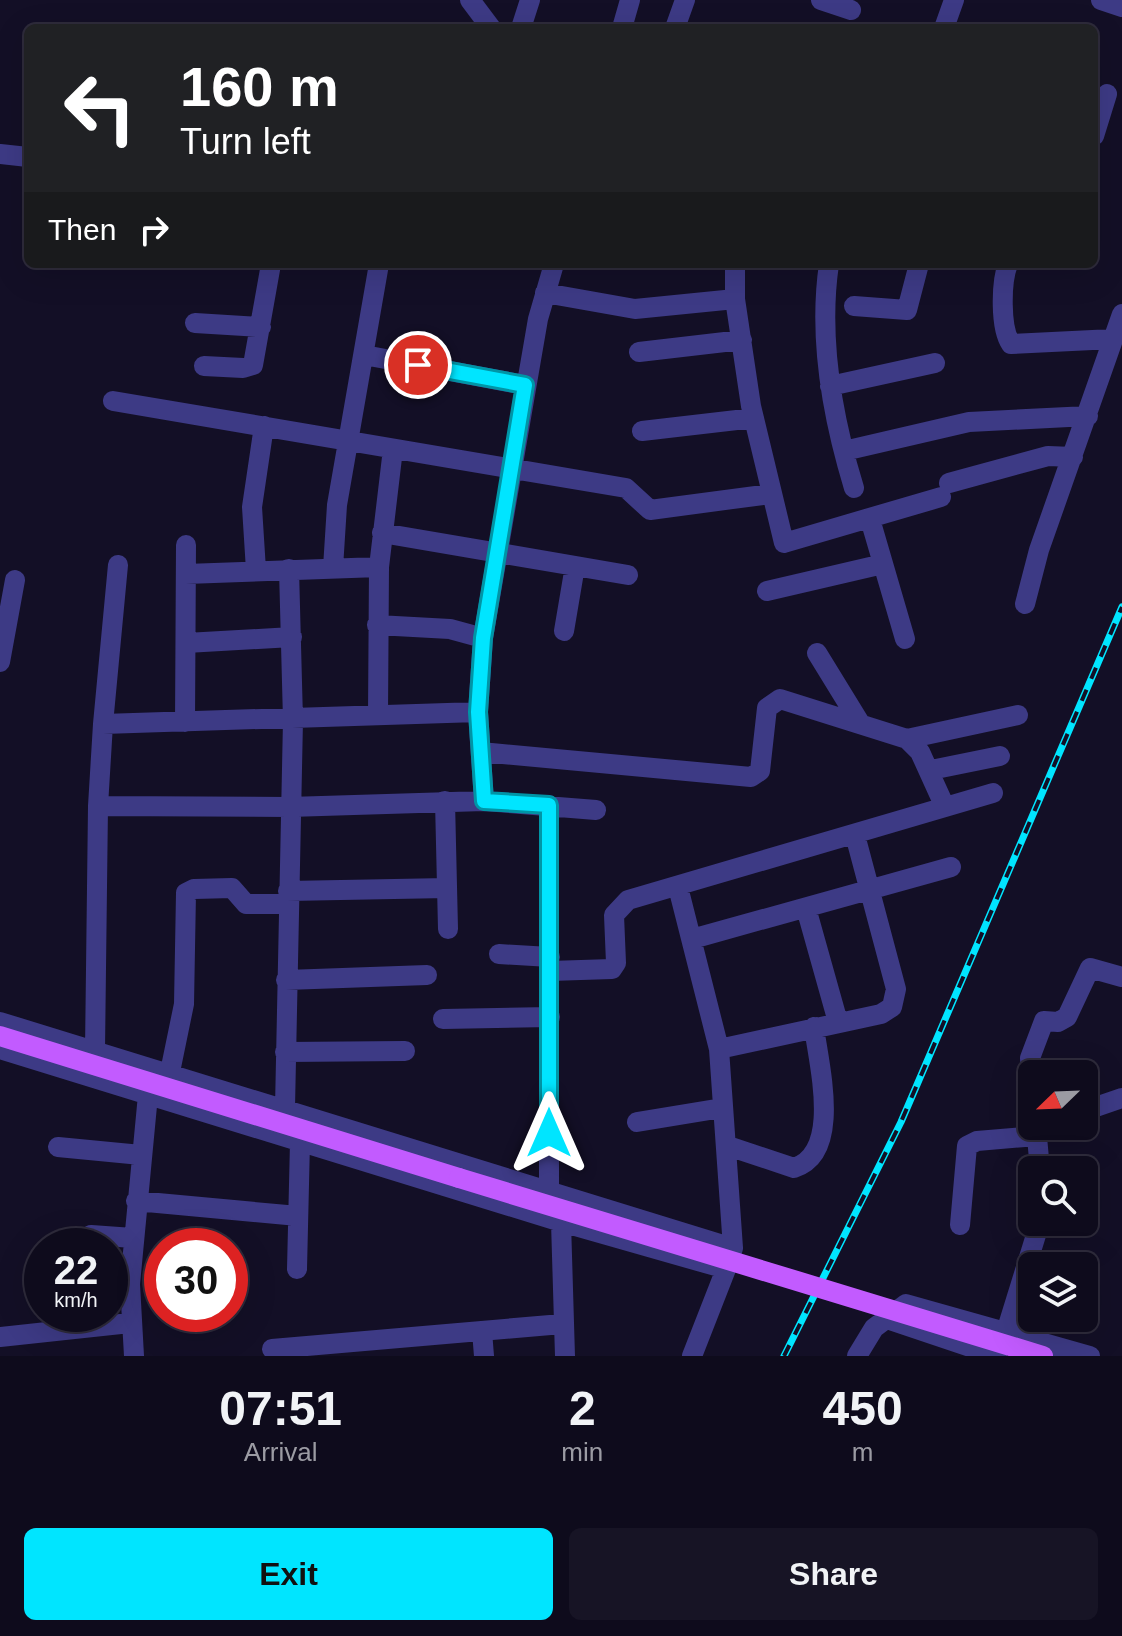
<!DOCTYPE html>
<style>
:root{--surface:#0e0b1c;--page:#171425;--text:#f1f3f6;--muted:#9b9ba3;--line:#2e2b3b;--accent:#00e5ff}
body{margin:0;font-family:Arial,sans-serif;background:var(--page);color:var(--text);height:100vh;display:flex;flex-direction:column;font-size:30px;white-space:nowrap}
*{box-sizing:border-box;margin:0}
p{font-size:26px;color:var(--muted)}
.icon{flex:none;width:44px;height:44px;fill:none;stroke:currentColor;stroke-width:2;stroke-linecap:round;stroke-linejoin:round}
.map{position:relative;height:1356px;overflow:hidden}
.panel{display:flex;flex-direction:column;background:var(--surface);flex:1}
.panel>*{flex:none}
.top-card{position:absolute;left:24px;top:24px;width:1074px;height:244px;border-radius:12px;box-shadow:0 8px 32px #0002,0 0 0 2px var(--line);background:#202124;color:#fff;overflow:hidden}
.needle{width:52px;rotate:247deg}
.fabs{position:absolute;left:1018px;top:1060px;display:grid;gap:16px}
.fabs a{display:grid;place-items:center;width:80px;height:80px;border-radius:12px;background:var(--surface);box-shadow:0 8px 32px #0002,0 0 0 2px var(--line);font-size:40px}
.speed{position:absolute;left:24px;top:1228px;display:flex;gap:16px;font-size:40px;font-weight:700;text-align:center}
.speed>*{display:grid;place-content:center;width:104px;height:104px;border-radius:50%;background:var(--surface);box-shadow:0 8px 32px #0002,0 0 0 2px var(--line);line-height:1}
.speed small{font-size:20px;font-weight:400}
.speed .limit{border:12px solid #d22;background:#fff;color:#111}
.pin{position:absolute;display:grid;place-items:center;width:68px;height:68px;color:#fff;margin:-34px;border:4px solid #fff;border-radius:50%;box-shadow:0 2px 8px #0007}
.me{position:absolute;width:88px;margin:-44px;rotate:0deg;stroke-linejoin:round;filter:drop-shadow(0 0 6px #0008)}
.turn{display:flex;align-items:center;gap:28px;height:168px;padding:0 24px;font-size:36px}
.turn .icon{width:104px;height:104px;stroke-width:2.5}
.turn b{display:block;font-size:56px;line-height:68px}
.then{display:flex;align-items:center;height:76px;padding:0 24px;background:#0003;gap:16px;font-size:30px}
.eta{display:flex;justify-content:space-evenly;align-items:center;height:136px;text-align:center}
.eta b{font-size:48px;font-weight:800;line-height:56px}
.cta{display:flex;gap:16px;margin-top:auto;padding:16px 24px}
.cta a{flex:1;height:92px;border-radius:12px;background:var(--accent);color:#111;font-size:32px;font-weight:800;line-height:92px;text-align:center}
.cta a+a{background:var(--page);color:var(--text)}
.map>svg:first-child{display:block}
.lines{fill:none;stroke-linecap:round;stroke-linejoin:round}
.minor{stroke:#3d3a85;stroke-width:20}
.major{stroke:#c25bff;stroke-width:20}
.rail-casing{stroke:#00e5ff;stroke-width:7}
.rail{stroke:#130f26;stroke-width:4;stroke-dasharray:12;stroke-linecap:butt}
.major-bridge{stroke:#c25bff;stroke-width:20}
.route-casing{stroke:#0095a6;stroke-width:20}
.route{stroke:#00e5ff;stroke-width:14}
</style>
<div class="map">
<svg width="1122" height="1356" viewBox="0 0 1122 1356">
<rect width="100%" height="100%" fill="#130f26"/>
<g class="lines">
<!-- minor -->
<path class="minor" d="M470,0L491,28
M821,0L851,10
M1101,0L1122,7
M521,28L530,0
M622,28L630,0
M675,28L685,0
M944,28L954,0
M1094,136L1107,94
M0,154L28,157
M735,264V299L751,406L784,543L941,497
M829,264C818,339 832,416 854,488
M1008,264C1001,282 1000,328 1011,344L1113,339
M545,293L635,309L735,299
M854,306L907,310L919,264
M195,323L261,327
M639,352L742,340
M364,355L525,385
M204,366L243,368L253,365L271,264
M830,386L935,363
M113,401L626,488L650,510L770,494
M642,431L754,418
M844,451L969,422L1088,416
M949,483L1048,456L1073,457
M870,519L905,639
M382,533L628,575
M333,568L337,505L379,264
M256,570L252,507L264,426
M186,574L379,567
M767,591L883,564
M1025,604L1039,550L1122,314
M377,625L450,629L483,638
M564,631L575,566
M186,643L292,637
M817,653L860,723
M0,662L15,580
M378,714L379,567L393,449
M185,722L186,545
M103,724L118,565
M907,739L1018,715
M481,752L751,777L760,771L767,708L780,699L907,739L920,752L945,807
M931,770L1000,756
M445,801L448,929
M484,801L478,712L483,638L538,319L554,264
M98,806L289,807L484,801L596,810
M288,891L447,888
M806,908L838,1022
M692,939L951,867
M499,954L550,957
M550,971L612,969L616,963L614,915L628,900L993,793
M286,980L427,975
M443,1019L550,1017
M0,1022L733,1248
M0,1049L561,1222L726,1269L733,1248L719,1049L678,887
M719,1049L881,1014L892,1007L896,989L855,835
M95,1050L98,806L103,724L478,712
M285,1052L405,1051
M170,1072L184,1004L186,893L194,889L232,888L246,904H288
M1032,1086L1030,1058L1044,1021L1058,1022L1067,1017L1090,968L1122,977
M285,1108L293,720L289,569
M1084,1111L1122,1098
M637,1122L722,1108
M1036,1126L1040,1170
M728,1146L794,1168C842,1153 819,1066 814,1027
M58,1147L141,1155
M545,1200L549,1191V805
M136,1201L298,1216
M561,1222L565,1356
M960,1225L967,1146L977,1141L1037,1136
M83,1246L84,1239L91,1235L133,1238
M297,1269L300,1142
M884,1318L997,1356
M482,1331L484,1356
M1006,1332L1040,1222
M0,1337L130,1323
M272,1349L562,1324
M134,1356L130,1284L148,1095
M692,1356L726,1269
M857,1356L874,1328L906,1304L1090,1356"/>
<!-- major -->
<path class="major" d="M0,1036L459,1178"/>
<!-- rail casing -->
<g class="rail-casing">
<path id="rail" d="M784,1356L901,1122L1122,607"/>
</g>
<!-- rail -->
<use href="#rail" class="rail"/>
<!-- major-bridge -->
<path class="major-bridge" d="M459,1178L1043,1356"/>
</g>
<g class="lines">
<!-- route casing -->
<g class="route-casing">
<path id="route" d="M418,365L525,385L483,638L478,712L484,801L549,805V1133"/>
</g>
<!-- route -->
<use href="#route" class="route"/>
</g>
</svg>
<div class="fabs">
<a><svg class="needle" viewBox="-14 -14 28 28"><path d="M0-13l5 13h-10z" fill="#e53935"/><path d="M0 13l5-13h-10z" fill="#9b9ba3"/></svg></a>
<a><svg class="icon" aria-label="search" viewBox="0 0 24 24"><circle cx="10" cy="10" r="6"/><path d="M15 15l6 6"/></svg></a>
<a><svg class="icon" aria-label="layers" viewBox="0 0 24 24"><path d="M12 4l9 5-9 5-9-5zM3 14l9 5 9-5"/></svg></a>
</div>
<div class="speed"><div>22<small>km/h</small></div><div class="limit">30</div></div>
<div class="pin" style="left:418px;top:365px;background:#d93025"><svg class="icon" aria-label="arrive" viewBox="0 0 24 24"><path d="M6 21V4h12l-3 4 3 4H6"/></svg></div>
<svg class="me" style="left:549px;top:1133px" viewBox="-20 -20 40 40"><path d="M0-17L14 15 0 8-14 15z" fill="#00e5ff" stroke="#fff" stroke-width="4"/></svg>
<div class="top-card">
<div class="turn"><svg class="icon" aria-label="left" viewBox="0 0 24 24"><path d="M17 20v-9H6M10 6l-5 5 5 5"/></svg><div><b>160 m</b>Turn left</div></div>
<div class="then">Then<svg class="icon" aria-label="right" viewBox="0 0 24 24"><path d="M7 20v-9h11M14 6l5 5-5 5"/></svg></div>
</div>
</div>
<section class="panel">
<div class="eta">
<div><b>07:51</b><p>Arrival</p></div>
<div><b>2</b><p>min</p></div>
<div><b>450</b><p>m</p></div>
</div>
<div class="cta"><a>Exit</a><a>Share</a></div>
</section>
